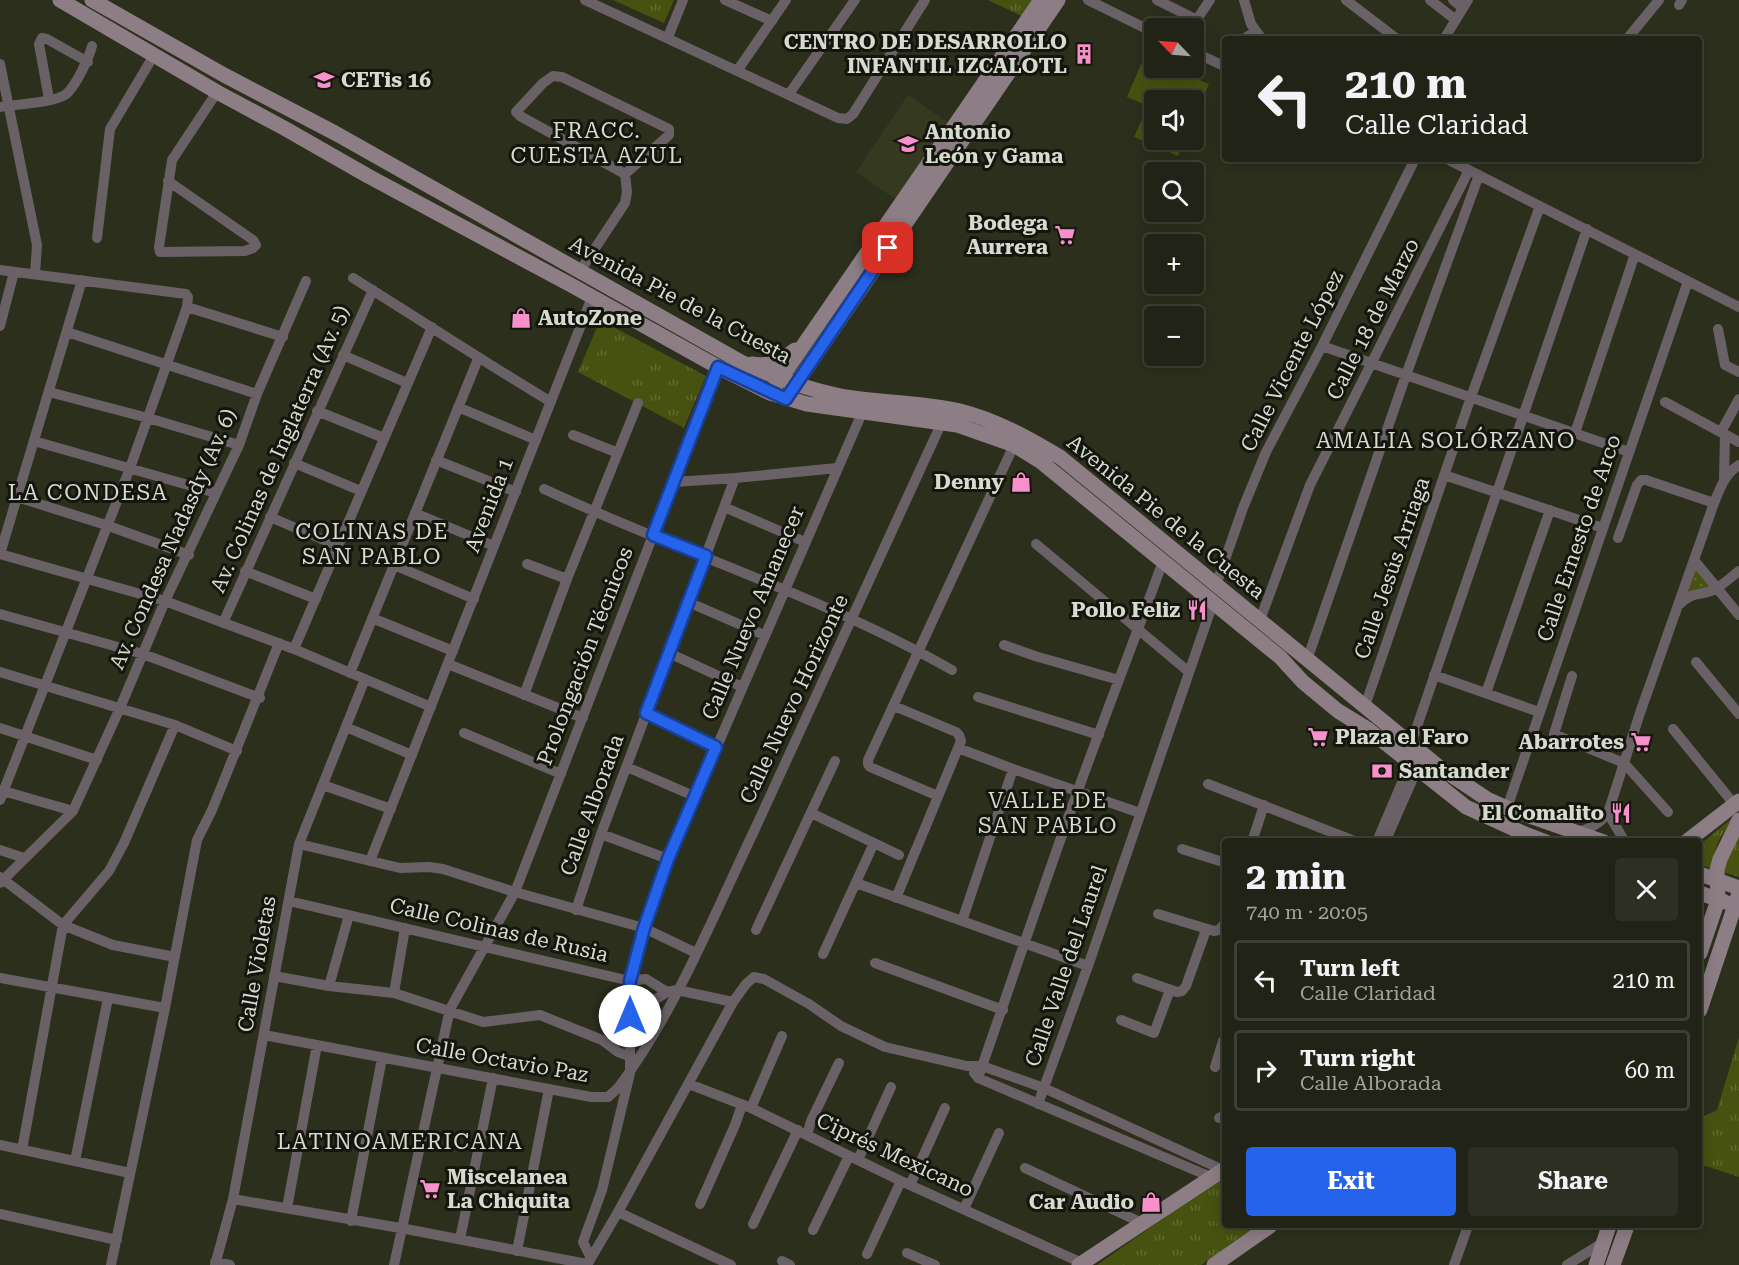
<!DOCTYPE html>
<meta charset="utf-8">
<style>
:root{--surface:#202315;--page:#2d2f22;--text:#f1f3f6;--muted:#a2a4a0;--line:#3d4034;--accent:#2563eb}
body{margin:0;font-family:"Roboto Serif",serif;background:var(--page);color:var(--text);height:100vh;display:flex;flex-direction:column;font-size:22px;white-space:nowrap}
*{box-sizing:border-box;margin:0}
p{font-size:20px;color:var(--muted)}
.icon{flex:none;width:33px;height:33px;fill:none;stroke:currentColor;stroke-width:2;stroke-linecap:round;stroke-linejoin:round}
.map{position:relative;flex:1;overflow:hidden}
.details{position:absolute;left:1222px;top:838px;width:480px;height:390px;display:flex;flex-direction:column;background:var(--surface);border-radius:6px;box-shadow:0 3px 15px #0003,0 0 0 2px var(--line)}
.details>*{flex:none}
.top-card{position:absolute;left:1222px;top:36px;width:480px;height:126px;border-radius:6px;box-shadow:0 3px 15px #0003,0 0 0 2px var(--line);background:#202315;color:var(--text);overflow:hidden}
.needle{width:39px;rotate:295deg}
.tools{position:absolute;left:1144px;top:18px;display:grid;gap:12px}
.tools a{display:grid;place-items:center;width:60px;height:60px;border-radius:6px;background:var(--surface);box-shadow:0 3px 15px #0003,0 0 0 2px var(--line);font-size:30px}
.pin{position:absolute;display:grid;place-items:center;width:51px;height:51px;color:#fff;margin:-26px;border-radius:12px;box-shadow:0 3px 9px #0006}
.me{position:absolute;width:66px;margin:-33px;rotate:0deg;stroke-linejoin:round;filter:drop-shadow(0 0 4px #0008)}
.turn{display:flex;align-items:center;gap:21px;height:126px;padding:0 24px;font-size:27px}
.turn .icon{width:78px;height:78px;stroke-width:2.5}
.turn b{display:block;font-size:42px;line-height:51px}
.round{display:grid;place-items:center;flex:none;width:63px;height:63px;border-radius:6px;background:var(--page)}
.headline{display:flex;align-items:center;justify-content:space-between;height:102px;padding:0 24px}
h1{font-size:36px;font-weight:700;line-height:45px}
.cta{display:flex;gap:12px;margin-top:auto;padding:12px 24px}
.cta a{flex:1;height:69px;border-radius:6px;background:var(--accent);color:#fff;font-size:24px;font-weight:700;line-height:69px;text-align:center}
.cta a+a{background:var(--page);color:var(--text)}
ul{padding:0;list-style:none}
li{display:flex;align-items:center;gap:18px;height:81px;margin:0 12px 9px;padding:0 12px;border:3px solid var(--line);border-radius:6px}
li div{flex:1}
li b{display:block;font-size:22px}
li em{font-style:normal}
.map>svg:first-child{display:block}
.built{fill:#343920}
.grass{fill:url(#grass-tufts)}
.garden{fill:url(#garden-dots)}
.pitch{fill:#475210}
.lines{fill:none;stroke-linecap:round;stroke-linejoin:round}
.street{stroke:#6a6166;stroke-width:10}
.secondary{stroke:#8d7d85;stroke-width:15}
.route-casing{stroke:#184099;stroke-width:15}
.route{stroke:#2563eb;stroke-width:10}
.labels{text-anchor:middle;stroke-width:6;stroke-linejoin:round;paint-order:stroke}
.poi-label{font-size:21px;font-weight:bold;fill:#d7dacf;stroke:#14160e;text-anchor:end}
.street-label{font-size:21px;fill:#d7dacf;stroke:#14160e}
.neighbourhood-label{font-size:22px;letter-spacing:1.5px;fill:#d7dacf;stroke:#14160e}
</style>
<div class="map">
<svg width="1739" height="1265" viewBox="0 0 1739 1265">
<defs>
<pattern id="grass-tufts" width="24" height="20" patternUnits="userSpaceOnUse" patternTransform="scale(1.5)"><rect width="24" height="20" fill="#475210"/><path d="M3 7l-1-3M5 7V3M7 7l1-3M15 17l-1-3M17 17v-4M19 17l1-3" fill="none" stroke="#616a32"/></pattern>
<pattern id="garden-dots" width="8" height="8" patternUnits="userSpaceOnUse" patternTransform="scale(1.5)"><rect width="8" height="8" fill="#475210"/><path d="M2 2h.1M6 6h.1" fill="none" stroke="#616a32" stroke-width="1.8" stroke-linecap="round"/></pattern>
</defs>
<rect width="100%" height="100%" fill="#2b2f1c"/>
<!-- built -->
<path class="built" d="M908,95L953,126L901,203L856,172Z"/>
<!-- grass -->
<path class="grass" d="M613,0H674L664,23Z
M988,0H1037L1026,18Z
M600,320L706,376L684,428L578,372Z
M1733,817L1718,842L1710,868L1700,865V845Z
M1739,836V877L1723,872L1725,864Z
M1739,1037V1177L1700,1164V1118L1717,1110Z
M1225,1175L1226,1226H1257L1201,1265H1097Z"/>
<!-- garden -->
<path class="garden" d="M1694,560L1717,588L1678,606Z"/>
<!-- pitch -->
<path class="pitch" d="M1144,57L1155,61V68H1170L1209,84L1194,119V100H1155V109L1127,97Z
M1146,110L1155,114V140H1185L1178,156L1134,137Z
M597,329L606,333L591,368L582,364Z
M620,342L643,352L625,389L603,379Z
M1211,1194L1225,1203L1226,1226H1234L1230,1231L1200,1213Z"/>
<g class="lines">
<!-- street -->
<path class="street" d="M585,0L838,118L847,119L853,114L925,0
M725,0L772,21
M1088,0L1155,33
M1157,0L1197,20
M1244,0L1251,24L1262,39
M1346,0L1397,39
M1430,0L1456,20
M1453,0L1463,8
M1679,5L1682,0
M1191,28L1210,0
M668,37L683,0
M1244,39L1256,31
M1444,39L1468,0
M1627,39L1659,0
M1194,52L1226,67
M0,64L37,245L35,274
M737,71L786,0
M553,76L562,77L669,129V135L625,174L520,116L516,112L543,83Z
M789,94L855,0
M49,99L39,44L42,38L47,39L88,62
M0,107C17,104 51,103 65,95C75,88 89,58 92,46
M1447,159L1739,307
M168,181L253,240L256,245L253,248L245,251L160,252L159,247L172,160L217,92
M97,238L110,129L154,55
M0,270L186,294L188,297L187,307L130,468L0,800
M580,271L625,203L627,192L625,174
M353,278C419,319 484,362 551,402
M187,307L283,337
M0,326L14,272
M1718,329L1725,365L1739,372
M67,332L257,394
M1322,346L1629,452
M343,355L407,383
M49,392L148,418L239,445
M1665,402L1739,442
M458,407L536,440
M317,411L384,438
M1721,432L1739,399
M1575,433L1635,254
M573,435L618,453
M34,441L216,493
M436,460L516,492
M294,463L361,491
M1444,475L1603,528
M1724,479L1725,435
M674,482L735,478L837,468
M544,489C679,552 822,596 952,670
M17,497L106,525L189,555
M724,507L805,542
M415,513L494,546
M270,517L338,546
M1618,538L1637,485L1641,480H1646L1714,503
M1036,544L1189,672
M0,554L165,601L294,649L431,707
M0,554L82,280
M1694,560L1739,615
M527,564L567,579
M394,565L474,599
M245,571L316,599
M1216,585L1243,508L1266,452L1322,346L1415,159
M688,602L764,635
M1680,604C1692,592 1697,596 1711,591C1721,587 1731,577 1739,571
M0,614L143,654L260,698
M372,618L453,651
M1260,620L1310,485L1469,170
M223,623L373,290
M1004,645L1035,656L1119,680
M294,649L432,327
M669,653L742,687
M1307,660L1406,375L1479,175
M1696,662L1739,714
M448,664L583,718
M0,672L175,725L237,751
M350,673L478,359
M1434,675L1539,712
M1572,676L1554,734L1624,763L1668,812
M1486,693L1550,510
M524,695L567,579L638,403
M978,697L1099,735
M894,706L956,732L959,735L961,741L896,898
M1365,706L1471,397L1540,206
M646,713L716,747
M346,727L412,755
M0,728L97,760
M1673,729L1734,804
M464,733L561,774
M1411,744L1587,229
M958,748L1013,769L1140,813
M627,767L696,797
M1208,784L1357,842
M323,785L391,809
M0,790L73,811
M938,796L870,767L868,764V760L1014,445
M1507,808L1688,281
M811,813L899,855
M1608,813L1625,842
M1576,832C1590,829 1599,824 1608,813L1640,713L1714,503C1720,489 1725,473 1739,465
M601,834L668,859
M1378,839L1410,764
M1252,842L1264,805
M1385,842L1417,769
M299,844L400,868L429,867L443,869L515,892L644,928L696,953
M1182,849L1226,863
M0,850L24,858
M370,861L592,297
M0,877L63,925L113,945L175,957
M0,883L73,811L120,708L165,601L239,445L257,394L306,281
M856,883L1088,966
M289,901L630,981L646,979L667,992L677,990L733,1002
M576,910L601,834L735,478
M1158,914L1214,931L1219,930L1226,922
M962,921L1013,769
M756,930L835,761
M823,954L874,843
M875,963L1003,1010
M274,976L329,986L394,993L483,1022L540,1015L602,1040L618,1052L629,1056
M0,978L165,1008
M1137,978L1177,992L1182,991L1186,986L1206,930
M329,986L349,915
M394,993L405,928
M630,1016L667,992
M1121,1020L1154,1033L1170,990
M264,1035L591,1097H608L618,1088C675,1012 713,917 754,831C817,695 880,559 942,422
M1215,1067L1223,1041L1226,1037
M974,1073L978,1078L1211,1177
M978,1078C1011,983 1043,887 1077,793C1105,715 1135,639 1163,561
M689,1084L751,1108L901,1181L1082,1263
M1038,1104L1088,966L1213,603
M751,1108L782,1036
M1219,1118L1226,1114
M807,1135L811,1121L839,1063
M0,1145L130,1173
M22,1150L63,925L109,871L124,843L175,725
M858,1160L891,1087
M75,1161L108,998
M1025,1168L1142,1223
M910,1185L945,1108
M233,1199L406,1229L587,1264
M700,1204L735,1125L742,1105
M287,1208L317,1045
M964,1209L999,1133
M618,1212L731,1265
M0,1214L117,1240
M351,1221L382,1058
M753,1224L798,1130
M813,1230L849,1156
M460,1239L493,1078
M517,1251L549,1089
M907,1253L935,1265
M867,1254L901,1181
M591,1258L583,1242L602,1190L630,1073V981L644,928L668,859L862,413
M782,1261L790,1265
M215,1262L230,1265
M111,1265L165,1008L197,840L212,810L279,643
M215,1265L233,1199L299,844L365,679
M394,1265L450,1009L515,892L718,367
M587,1265L618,1212L733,1002L746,984L754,977L764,979L809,1004L841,1026L885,1047L967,1066H982L1044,1088L1223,1170
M1454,1265L1468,1226
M1567,1265L1604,1242"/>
<!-- secondary -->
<path class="secondary" d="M60,0L217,92L284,128L368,176L571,285L718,367L770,393L807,404L957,425L1014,445L1040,461L1280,657L1303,682L1338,711L1369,730L1466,807L1525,834L1546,842
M92,0L224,75L335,133L741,362C774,377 805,389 841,396C880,403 921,402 960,411C996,420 1028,438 1060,457L1439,767L1487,799L1507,808L1604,842
M752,364C770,367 781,361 795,350
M774,388L1041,0
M791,391L1058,0
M1686,842L1739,801
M1700,874L1739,888
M1700,893L1725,902
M1700,953L1718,900L1717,870L1720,859L1739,820
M1700,1010L1739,893
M1079,1265L1226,1168
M1214,1265L1270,1226
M1596,1265L1609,1226
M1613,1265L1627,1226"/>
</g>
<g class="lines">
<!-- route casing -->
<g class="route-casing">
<path id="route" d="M630,1016V981L644,928L668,859L716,747L646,713L706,556L653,535L718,367L786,399L888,248"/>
</g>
<!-- route -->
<use href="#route" class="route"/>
</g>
<!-- icons -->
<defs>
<g id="building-bare" transform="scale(1.62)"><path d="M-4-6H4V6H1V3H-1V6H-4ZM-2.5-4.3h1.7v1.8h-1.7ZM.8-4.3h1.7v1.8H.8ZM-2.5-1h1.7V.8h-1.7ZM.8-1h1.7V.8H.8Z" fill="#f890cb" stroke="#14160e" stroke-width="2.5" paint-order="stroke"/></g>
<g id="school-bare" transform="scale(1.62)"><path d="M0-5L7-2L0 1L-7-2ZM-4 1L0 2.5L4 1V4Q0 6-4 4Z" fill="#f890cb" stroke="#14160e" stroke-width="2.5" paint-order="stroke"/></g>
<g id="supermarket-bare" transform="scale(1.62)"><path d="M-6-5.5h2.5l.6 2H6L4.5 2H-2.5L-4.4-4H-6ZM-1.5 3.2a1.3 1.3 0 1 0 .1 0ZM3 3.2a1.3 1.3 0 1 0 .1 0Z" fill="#f890cb" stroke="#14160e" stroke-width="2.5" paint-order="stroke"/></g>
<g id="shop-bare" transform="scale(1.62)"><path d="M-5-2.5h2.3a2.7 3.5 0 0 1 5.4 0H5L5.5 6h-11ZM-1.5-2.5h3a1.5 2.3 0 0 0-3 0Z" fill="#f890cb" stroke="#14160e" stroke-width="2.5" paint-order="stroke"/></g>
<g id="restaurant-bare" transform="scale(1.62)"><path d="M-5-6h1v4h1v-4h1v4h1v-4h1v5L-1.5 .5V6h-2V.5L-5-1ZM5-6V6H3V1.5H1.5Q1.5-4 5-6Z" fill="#f890cb" stroke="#14160e" stroke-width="2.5" paint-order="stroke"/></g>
<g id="bank-bare" transform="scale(1.62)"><path d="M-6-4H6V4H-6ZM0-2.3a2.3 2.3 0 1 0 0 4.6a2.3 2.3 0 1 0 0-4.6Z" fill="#f890cb" stroke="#14160e" stroke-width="2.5" paint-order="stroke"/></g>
</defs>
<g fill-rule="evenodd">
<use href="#building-bare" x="1084" y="54"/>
<use href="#school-bare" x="324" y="80"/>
<use href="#school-bare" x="908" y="144"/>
<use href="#supermarket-bare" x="1065" y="235"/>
<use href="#shop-bare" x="521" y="318"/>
<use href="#shop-bare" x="1021" y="482"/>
<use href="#restaurant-bare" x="1197" y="610"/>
<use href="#supermarket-bare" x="1318" y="737"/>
<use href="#supermarket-bare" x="1641" y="742"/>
<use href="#bank-bare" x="1382" y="771"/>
<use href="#restaurant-bare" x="1621" y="813"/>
<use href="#supermarket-bare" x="430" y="1189"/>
<use href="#shop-bare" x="1151" y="1202"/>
</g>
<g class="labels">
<!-- poi labels -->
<g class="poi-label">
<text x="1067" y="49">CENTRO DE DESARROLLO<tspan x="1067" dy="24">INFANTIL IZCALOTL</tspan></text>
<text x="341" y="87" text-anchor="start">CETis 16</text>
<text x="925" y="139" text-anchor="start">Antonio<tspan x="925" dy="24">León y Gama</tspan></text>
<text x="1048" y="230">Bodega<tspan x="1048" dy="24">Aurrera</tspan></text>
<text x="538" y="325" text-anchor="start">AutoZone</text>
<text x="1004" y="489">Denny</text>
<text x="1180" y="617">Pollo Feliz</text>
<text x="1335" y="744" text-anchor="start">Plaza el Faro</text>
<text x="1624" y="749">Abarrotes</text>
<text x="1399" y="778" text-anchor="start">Santander</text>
<text x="1604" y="820">El Comalito</text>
<text x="447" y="1184" text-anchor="start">Miscelanea<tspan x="447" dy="24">La Chiquita</tspan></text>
<text x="1134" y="1209">Car Audio</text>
</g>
<!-- street labels -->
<g class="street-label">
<text transform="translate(680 300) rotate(28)" y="7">Avenida Pie de la Cuesta</text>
<text transform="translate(1373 319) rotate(-63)" y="7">Calle 18 de Marzo</text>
<text transform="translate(1292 361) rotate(-63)" y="7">Calle Vicente López</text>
<text transform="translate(280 449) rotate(-66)" y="7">Av. Colinas de Inglaterra (Av. 5)</text>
<text transform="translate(489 505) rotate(-69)" y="7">Avenida 1</text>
<text transform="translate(1166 517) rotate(39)" y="7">Avenida Pie de la Cuesta</text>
<text transform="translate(1579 538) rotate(-71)" y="7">Calle Ernesto de Arco</text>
<text transform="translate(173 539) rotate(-66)" y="7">Av. Condesa Nadasdy (Av. 6)</text>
<text transform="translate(1392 568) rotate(-71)" y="7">Calle Jesús Arriaga</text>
<text transform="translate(753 613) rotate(-67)" y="7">Calle Nuevo Amanecer</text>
<text transform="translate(585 656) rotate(-69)" y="7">Prolongación Técnicos</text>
<text transform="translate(794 699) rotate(-65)" y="7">Calle Nuevo Horizonte</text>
<text transform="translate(592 805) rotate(-70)" y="7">Calle Alborada</text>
<text transform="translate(499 930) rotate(13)" y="7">Calle Colinas de Rusia</text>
<text transform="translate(257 964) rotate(-80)" y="7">Calle Violetas</text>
<text transform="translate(1066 966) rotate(-71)" y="7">Calle Valle del Laurel</text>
<text transform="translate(502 1060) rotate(10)" y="7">Calle Octavio Paz</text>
<text transform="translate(895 1155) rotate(25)" y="7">Ciprés Mexicano</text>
</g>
<!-- neighbourhood labels -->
<g class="neighbourhood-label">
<text x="597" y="138">FRACC.<tspan x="597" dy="25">CUESTA AZUL</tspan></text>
<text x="1446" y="448">AMALIA SOLÓRZANO</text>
<text x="88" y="500">LA CONDESA</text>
<text x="372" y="539">COLINAS DE<tspan x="372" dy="25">SAN PABLO</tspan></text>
<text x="1048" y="808">VALLE DE<tspan x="1048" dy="25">SAN PABLO</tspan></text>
<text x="400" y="1149">LATINOAMERICANA</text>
</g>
</g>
</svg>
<div class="tools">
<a><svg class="needle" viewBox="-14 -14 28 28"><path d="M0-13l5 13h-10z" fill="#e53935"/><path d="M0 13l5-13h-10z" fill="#a2a4a0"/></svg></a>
<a><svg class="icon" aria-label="sound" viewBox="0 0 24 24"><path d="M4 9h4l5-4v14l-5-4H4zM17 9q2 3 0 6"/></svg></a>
<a><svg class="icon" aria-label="search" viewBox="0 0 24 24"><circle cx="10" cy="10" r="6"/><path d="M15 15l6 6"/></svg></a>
<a>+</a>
<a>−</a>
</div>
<div class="pin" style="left:888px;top:248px;background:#d93025"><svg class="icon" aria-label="arrive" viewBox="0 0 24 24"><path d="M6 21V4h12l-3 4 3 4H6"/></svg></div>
<svg class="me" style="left:630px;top:1016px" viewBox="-20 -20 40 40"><circle r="19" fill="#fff"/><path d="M0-13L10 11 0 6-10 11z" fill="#2563eb"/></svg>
<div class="top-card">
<div class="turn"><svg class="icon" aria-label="left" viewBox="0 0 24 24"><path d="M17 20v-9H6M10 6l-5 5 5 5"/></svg><div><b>210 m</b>Calle Claridad</div></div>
</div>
<section class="details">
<div class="headline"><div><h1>2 min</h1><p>740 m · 20:05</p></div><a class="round"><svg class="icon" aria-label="close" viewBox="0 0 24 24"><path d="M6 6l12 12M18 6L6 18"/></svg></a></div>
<ul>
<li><svg class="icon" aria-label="left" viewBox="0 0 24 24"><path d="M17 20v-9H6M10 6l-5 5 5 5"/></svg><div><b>Turn left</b><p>Calle Claridad</p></div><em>210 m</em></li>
<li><svg class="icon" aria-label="right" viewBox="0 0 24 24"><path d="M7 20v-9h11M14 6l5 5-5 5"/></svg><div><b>Turn right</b><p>Calle Alborada</p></div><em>60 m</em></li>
</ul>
<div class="cta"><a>Exit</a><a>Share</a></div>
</section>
</div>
